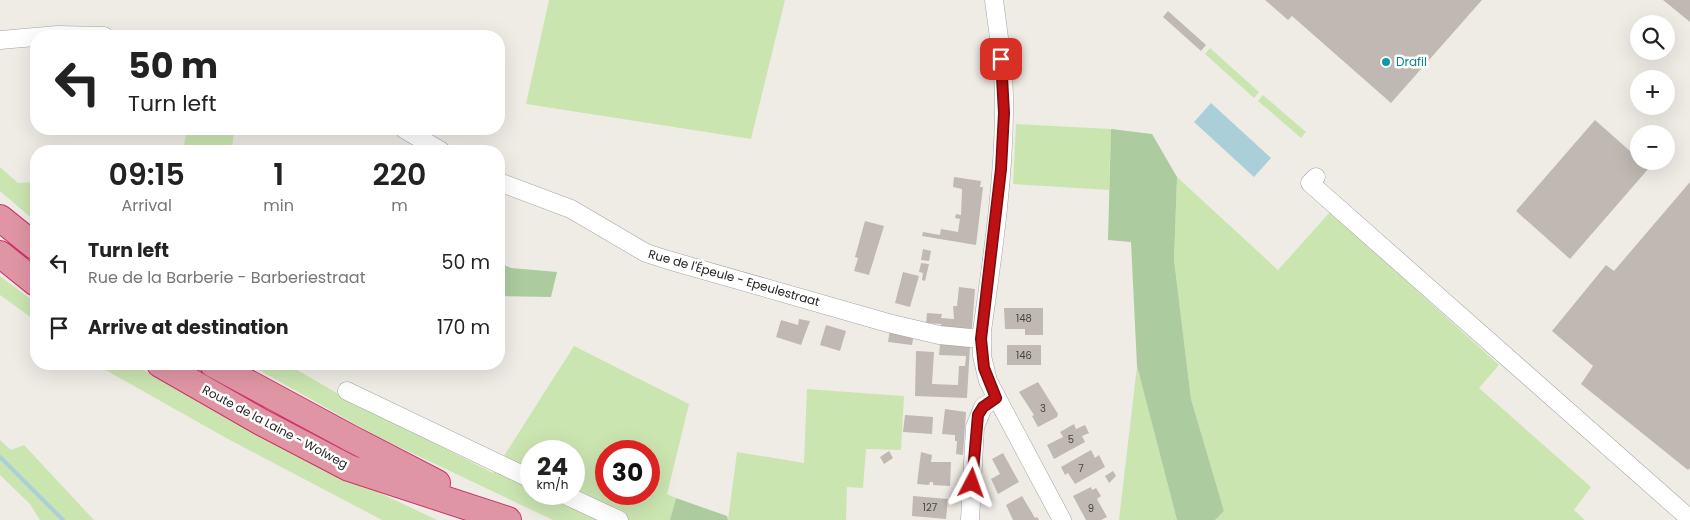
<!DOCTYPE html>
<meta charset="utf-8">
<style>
:root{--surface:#fff;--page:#f2f2f2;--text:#222;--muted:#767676}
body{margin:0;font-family:Poppins,sans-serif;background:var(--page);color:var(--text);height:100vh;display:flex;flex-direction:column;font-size:19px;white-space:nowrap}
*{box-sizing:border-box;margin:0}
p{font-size:16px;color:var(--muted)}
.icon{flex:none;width:28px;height:28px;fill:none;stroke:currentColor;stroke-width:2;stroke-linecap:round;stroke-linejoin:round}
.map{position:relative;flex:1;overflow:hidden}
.panel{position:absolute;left:30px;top:145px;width:475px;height:225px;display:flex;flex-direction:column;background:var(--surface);border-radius:20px;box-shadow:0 5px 20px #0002}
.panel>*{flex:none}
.top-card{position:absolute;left:30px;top:30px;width:475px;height:105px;border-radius:20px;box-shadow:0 5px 20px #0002;background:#fff;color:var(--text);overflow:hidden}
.fabs{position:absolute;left:1630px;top:15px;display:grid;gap:10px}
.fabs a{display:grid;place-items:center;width:45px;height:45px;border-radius:50%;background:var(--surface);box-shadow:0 5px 20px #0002;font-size:25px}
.speed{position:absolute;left:520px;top:440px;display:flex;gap:10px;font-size:25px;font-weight:700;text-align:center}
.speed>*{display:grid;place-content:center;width:65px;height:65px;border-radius:50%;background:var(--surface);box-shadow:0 5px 20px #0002;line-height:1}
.speed small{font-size:12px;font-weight:400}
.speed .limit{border:8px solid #d22;background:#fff;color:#111}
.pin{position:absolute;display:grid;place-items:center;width:42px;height:42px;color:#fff;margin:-21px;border-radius:10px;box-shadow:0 2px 8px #0006}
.me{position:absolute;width:55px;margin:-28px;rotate:4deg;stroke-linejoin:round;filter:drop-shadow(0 0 4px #0008)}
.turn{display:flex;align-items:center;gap:18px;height:105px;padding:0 15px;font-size:22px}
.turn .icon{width:65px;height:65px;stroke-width:2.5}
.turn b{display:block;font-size:35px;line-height:42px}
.eta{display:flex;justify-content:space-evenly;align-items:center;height:85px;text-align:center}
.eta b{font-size:30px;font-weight:600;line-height:35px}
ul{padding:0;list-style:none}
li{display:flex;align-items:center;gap:15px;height:65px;padding:0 15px}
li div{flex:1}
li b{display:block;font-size:19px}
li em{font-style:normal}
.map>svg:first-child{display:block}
.grass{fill:#cbe5b1;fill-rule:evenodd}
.forest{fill:#accb9f}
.water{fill:#abcfd9}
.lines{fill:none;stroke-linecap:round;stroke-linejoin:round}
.stream{stroke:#abcfd9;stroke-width:4}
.building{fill:#bfb8b3}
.minor-casing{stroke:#a3a3a3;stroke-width:19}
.highway-casing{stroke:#cc346a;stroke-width:28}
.minor{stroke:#fff;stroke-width:18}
.highway{stroke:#e095a4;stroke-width:26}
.route-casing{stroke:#7c0b0c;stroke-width:12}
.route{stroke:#be1113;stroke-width:9}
.culture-dot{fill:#0f9aa8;stroke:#fff;stroke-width:2}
.labels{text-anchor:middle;stroke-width:5;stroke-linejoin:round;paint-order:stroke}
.number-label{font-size:10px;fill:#474544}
.culture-label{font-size:12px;fill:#0d838f;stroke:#fff;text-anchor:start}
.street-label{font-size:12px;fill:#1f1f1f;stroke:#fff}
</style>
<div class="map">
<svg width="1690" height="520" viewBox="0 0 1690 520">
<rect width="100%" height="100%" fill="#efece6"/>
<!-- grass -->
<path class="grass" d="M549,0H785L751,139L526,104Z
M1210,48L1259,92L1254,98L1205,54Z
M1263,95L1306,132L1301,138L1258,101Z
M1016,124L1111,129L1109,190L1013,184Z
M187,129H234L232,151H183Z
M0,167L18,183L36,182V222L0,191Z
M1177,177L1278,270L1330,212L1499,365L1479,388L1591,487L1574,510L1585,520H1215L1224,511L1191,399L1174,260Z
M0,276L36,303V321L0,295Z
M574,346L689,404L667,494L676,498L670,520H553L378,437L248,364H287L342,396L493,473ZM531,451H574V494H531ZM606,451H649V494H606Z
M95,364H132L340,474L437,520H382L228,439Z
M1137,366L1177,520H1119Z
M807,389L904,396L901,450L866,449L863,488L847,487L846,520H728L737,452L804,463Z
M0,440L11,450L24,445L94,520H40L30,504L0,475Z"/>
<!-- forest -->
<path class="forest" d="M1111,129L1152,134L1177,177L1174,260L1191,399L1224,511L1215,520H1177L1137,366L1131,242L1108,240Z
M499,263L511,268L557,272L551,297L499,296Z
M676,498L727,516L728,520H670Z"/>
<!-- water -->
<path class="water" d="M1211,103L1271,158L1254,177L1194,122Z"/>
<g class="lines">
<!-- stream -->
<path class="stream" d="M0,457L63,520"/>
</g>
<!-- building -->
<path class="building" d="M1265,0H1482L1391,103L1292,16L1288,20Z
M1663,0H1690V22Z
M1168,11L1206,45L1201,51L1163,17Z
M1595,120L1639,159V161L1649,168L1570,259L1516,211Z
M954,177L981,181L980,187H983L976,245L922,236L923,232L940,235L941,229L958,232L960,219L955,218L956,214L961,215L962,189L953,187Z
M1690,182V468L1688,470L1581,384L1593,366L1552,331L1606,265L1614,271Z
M865,221L884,226L869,275L854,271L858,258L855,257Z
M923,249L931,251L929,261L921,260Z
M921,263L929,264L925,281L922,280L923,273L919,272Z
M903,272L919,276L910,307L895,303Z
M959,287L975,289L972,328L969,330L941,328V324L926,323L927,313L942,314L941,318L954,319L953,306H957Z
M1004,308H1043V335H1025V329H1005Z
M799,319L810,321L801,345L776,337L781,320L798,325Z
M826,325L846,331L840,351L820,345Z
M890,329L914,333L912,345L888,342Z
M940,344L970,346L967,398L915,396L916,351L934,352L932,384L958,385L959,366H965L966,356L939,355Z
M1007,345H1041V365H1007Z
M1038,382L1058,414L1057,417L1038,427L1032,416L1034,415L1019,392Z
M945,409L966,412L963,455L956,454L957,441H955V435L942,434Z
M905,415L933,417L932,434L903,432Z
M1074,424L1076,429L1085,425L1089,433L1082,436L1085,442L1054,459L1047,445L1063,437L1060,432Z
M1091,450L1095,458L1099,455L1105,467L1075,484L1068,473L1065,475L1061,467Z
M889,451L893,458L884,464L880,457Z
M921,452L932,455L931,462H951L950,486L933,485V482H930L929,485L917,484Z
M1003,453L1019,482L998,494L991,479L1000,474L992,459Z
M1113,471L1116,476L1109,483L1105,476Z
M1091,487L1092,490L1096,488L1101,496L1097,499L1107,517L1101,520H1086L1073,496Z
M913,496L948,499L946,519L912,516Z
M1022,496L1035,518L1037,517L1039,520H1013L1006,505Z"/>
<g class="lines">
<!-- minor casing -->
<g class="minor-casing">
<path id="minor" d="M994,0C999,38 1005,76 1004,114C1003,187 992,260 982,331V356L988,381L1062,520
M0,40L58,35L104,36
M404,129L441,151
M1316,177L1310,183L1690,519
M499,182L571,209L646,253L668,260L888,323L939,335L981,339
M347,391L531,479
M563,494L619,520
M970,520L975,427L983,407L996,398"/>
</g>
<!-- highway casing -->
<g class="highway-casing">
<path id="highway" d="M0,218L36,247
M0,254L36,283
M160,364L261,422L349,468L508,520
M213,364L352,439L437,483"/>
</g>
<!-- minor -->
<use href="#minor" class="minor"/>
<!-- highway -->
<use href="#highway" class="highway"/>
</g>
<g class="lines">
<!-- route casing -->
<g class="route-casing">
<path id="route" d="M972,483L978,415L983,407L996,398L984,368L981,339L1001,169L1004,113L1001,59"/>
</g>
<!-- route -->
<use href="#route" class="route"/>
</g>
<!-- markers -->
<circle class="culture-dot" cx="1386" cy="62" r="5"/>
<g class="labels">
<!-- number labels -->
<g class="number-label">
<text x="1024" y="322">148</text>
<text x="1024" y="359">146</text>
<text x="1043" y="412">3</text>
<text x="1071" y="443">5</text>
<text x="1081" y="472">7</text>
<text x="930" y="511">127</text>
<text x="1091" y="512">9</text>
</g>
<!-- culture labels -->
<g class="culture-label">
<text x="1396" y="66">Drafil</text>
</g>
<!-- street labels -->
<g class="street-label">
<text transform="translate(734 278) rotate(16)" y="4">Rue de l'Épeule - Epeulestraat</text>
<text transform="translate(275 427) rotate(28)" y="4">Route de la Laine - Wolweg</text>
</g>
</g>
</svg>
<div class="fabs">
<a><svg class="icon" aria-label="search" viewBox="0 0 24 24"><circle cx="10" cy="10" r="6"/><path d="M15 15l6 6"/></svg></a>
<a>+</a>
<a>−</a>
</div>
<div class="speed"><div>24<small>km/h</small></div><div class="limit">30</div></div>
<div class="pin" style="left:1001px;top:59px;background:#d93025"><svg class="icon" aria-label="arrive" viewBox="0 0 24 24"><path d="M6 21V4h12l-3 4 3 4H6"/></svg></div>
<svg class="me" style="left:972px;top:483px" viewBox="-20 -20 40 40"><path d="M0-17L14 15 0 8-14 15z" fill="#be1113" stroke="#fff" stroke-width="4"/></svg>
<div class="top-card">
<div class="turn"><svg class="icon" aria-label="left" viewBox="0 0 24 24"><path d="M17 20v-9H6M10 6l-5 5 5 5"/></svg><div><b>50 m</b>Turn left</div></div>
</div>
<section class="panel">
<div class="eta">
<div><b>09:15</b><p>Arrival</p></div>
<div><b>1</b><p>min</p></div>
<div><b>220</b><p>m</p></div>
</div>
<ul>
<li><svg class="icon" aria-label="left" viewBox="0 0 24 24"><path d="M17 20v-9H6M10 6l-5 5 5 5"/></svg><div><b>Turn left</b><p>Rue de la Barberie - Barberiestraat</p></div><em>50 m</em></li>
<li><svg class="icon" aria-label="arrive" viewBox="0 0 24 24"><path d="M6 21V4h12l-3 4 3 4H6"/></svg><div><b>Arrive at destination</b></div><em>170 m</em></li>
</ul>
</section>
</div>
